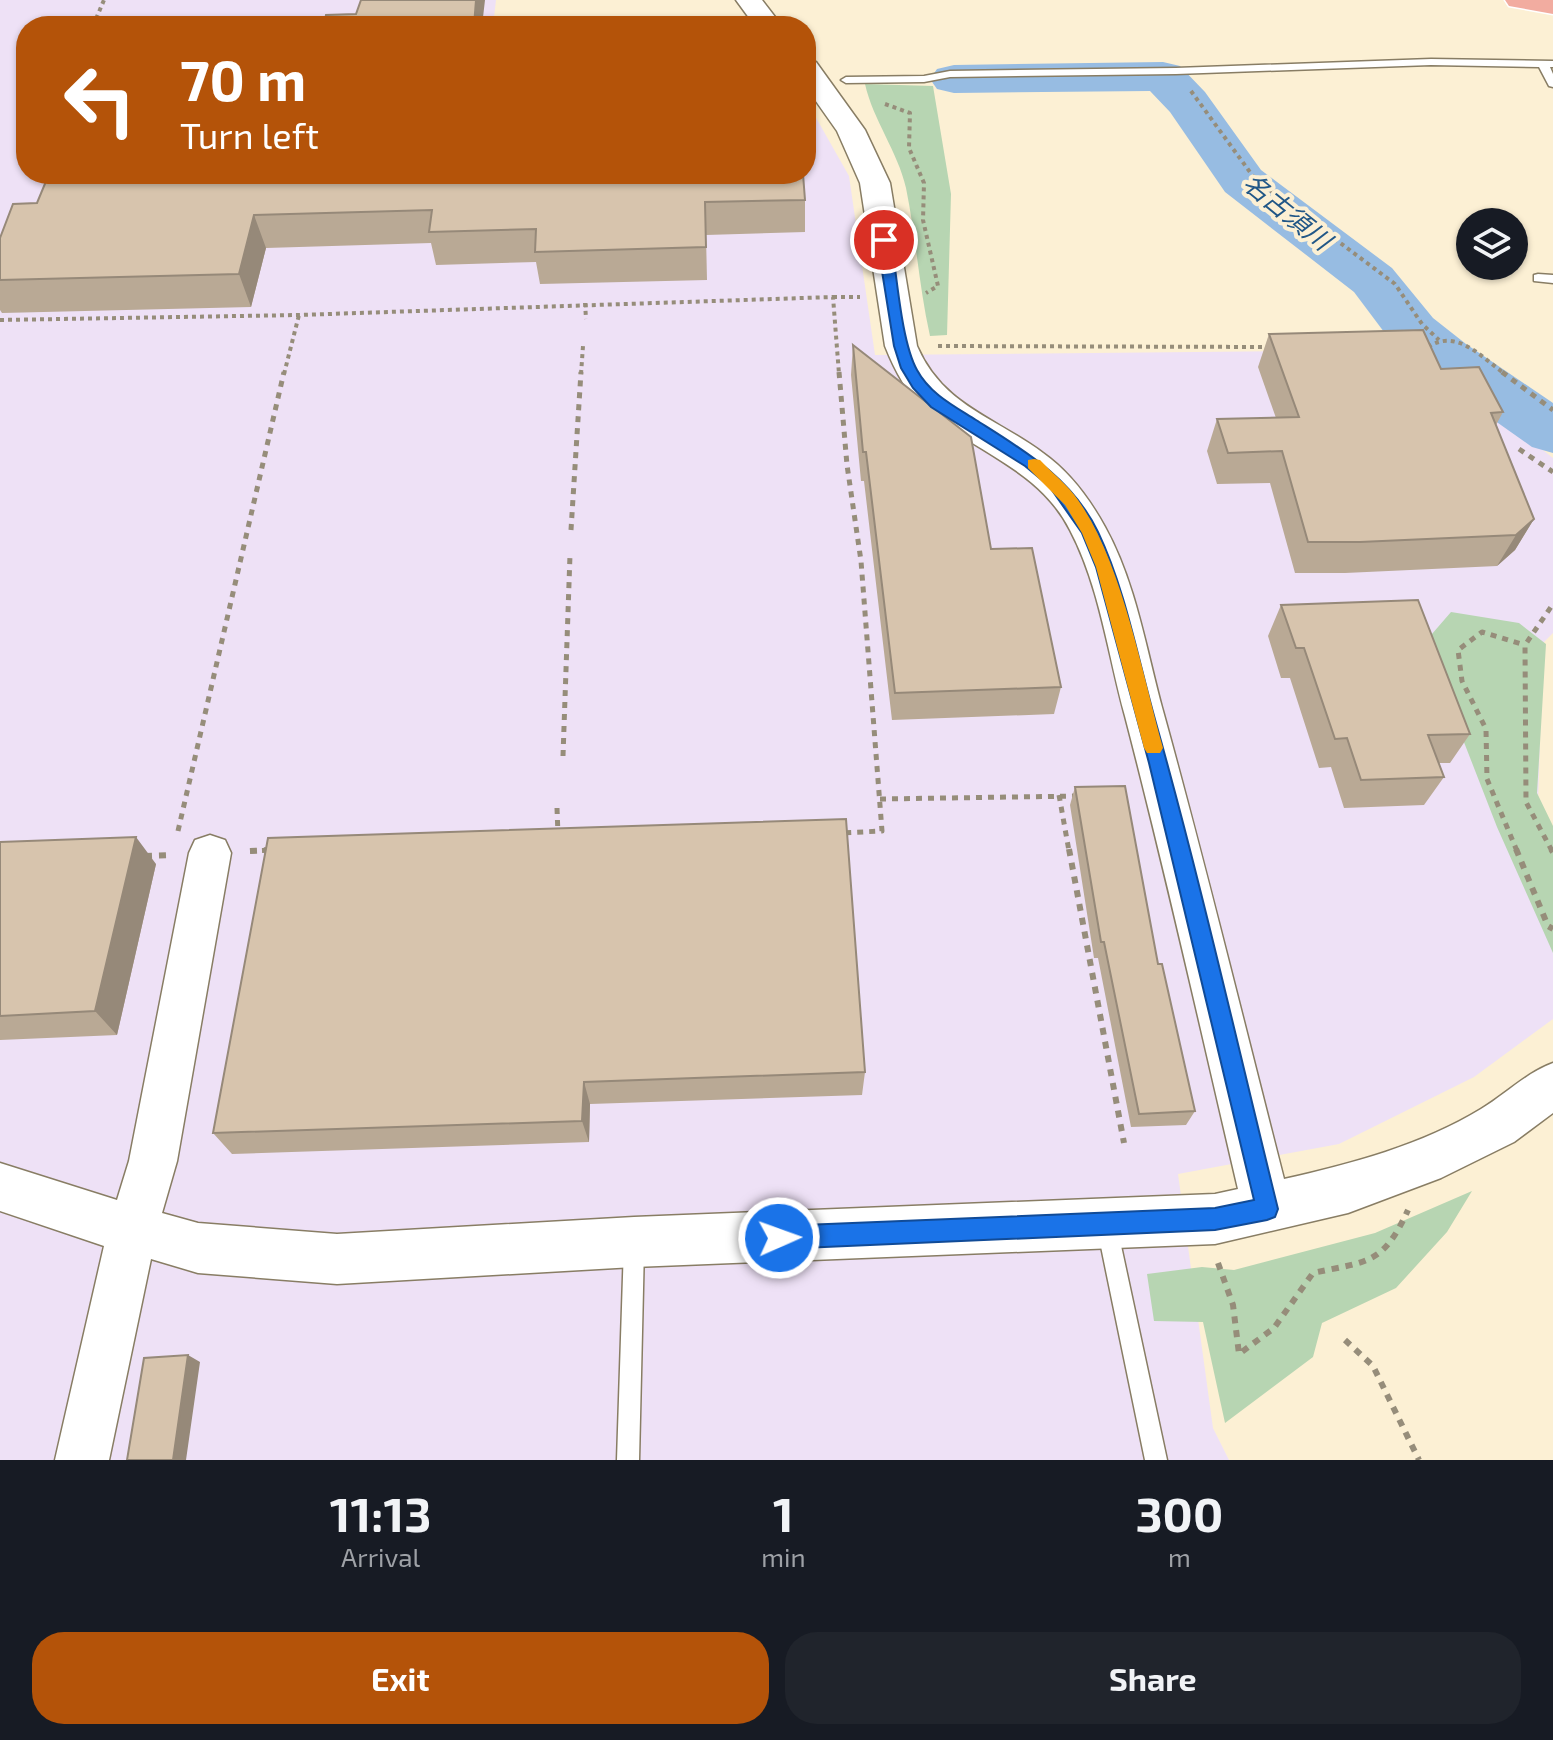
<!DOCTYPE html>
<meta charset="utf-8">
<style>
:root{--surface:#171b24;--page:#20242c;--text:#f1f3f6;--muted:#9ea1a6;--accent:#b45309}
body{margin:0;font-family:"Exo 2","Noto Sans JP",sans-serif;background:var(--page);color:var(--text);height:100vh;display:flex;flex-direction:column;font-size:30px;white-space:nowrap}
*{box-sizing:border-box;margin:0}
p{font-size:26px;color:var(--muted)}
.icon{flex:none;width:44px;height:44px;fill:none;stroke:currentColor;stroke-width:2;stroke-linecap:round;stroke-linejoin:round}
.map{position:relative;height:1460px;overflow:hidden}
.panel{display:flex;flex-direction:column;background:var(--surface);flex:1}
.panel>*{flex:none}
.banner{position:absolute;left:16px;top:16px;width:800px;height:168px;border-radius:32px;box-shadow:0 2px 6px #0004;background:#b45309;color:#fff;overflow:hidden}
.tools{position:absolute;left:1456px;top:208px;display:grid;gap:16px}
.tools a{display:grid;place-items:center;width:72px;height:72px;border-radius:50%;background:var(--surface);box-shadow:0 2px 6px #0004;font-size:40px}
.pin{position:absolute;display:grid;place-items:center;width:68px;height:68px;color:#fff;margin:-34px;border:4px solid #fff;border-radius:50%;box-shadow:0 2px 8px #0007}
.me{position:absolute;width:88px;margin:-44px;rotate:88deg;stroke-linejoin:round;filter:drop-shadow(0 0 6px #0008)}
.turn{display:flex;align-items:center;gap:28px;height:168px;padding:0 32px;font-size:36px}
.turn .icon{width:104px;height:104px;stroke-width:2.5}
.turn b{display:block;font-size:56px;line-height:68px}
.eta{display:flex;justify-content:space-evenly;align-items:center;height:136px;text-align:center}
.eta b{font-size:48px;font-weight:700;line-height:56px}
.primary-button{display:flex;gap:16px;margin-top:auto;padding:16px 32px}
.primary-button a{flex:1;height:92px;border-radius:32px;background:var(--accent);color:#fff;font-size:32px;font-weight:700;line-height:92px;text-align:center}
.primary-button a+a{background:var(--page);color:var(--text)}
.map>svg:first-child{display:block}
.commercial{fill:#eee1f6}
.green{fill:#b7d5b2}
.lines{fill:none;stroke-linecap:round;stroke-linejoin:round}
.river{fill:#97bce2;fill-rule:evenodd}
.service-casing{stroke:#887d64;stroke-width:3}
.tertiary-casing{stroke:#887d64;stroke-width:3}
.trunk-casing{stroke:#fff;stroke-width:3}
.path-far2{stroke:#968d7a;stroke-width:4;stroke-dasharray:4 4;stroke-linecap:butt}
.path-far1{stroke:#968d7a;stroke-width:5;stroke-dasharray:6 6;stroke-linecap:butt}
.path{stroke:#968d7a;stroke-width:6;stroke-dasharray:7 7;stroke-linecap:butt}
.service{fill:#fff;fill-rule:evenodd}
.tertiary{fill:#fff;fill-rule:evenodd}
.trunk{fill:#f2aca0;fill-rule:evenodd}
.wall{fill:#b9a995}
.shaded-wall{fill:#968979}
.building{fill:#d7c4ad;stroke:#968979;stroke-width:2}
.route{fill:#1a73e8;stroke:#114b97;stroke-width:2}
.slow{fill:#f59e0b}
.labels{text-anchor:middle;stroke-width:8;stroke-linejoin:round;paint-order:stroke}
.far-water-label{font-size:26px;font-style:italic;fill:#215787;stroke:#fcf0d4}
</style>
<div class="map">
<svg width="1553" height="1460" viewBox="0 0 1553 1460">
<rect width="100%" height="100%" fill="#fcf0d4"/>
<!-- commercial -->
<path class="commercial" d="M0,0H496L493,26H26V174H806V100L849,176L875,355L1416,350L1553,458V633L1543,643L1538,803L1553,829V1019L1474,1077L1339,1144L1178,1174L1213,1428L1229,1460H0Z"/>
<!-- green -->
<path class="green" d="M865,84L933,86L951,194L947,335L930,336C919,287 916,237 906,188C898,152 873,120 865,84Z
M1451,612L1519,623L1546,644L1537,793L1553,826V953L1497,827L1425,642Z
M1472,1191L1447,1232L1396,1288L1322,1323L1313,1357L1225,1423L1203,1322L1154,1321L1147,1274L1202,1267L1234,1270L1375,1233Z"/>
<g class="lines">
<!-- river -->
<path class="river" d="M1163,62L1180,66L1205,92L1261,170L1392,268L1433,318L1466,344L1553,403V453L1532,447L1426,372L1393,344L1354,292L1225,192L1170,112L1150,91L954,93L937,89L930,79L937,69L954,65Z"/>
<!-- service casing -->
<g class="service-casing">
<path id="service" d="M1431,59L1553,61V67H1550L1553,74V87L1549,86L1539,67L1431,65L1176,74L950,77L924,82L846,83L841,80L846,77L924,76L950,71L1176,68Z
M1538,274L1553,275V283L1534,281V275Z
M1107,1217L1114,1220L1117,1227L1167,1460H1145L1097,1227L1100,1220Z
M634,1236L641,1239L644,1246L639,1460H617L624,1246L627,1239Z"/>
</g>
<!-- tertiary casing -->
<g class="tertiary-casing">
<path id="tertiary" d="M736,0H762L782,26H755Z
M806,60L816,62L865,130L890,183L917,346C943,406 995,417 1043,453C1070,472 1089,498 1105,527C1136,583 1146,649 1163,711C1206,866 1244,1023 1284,1179C1351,1164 1422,1145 1481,1109C1506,1094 1526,1073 1553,1063V1113L1514,1142L1441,1178L1348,1213L1215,1244L634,1267L337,1284L198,1273L151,1259L109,1460H55L104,1246L0,1211V1163L117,1200L129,1161L189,853L195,840L210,835L225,840L231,853L177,1161L162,1213L198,1223L337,1234L634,1217L1215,1194L1238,1189C1201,1031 1166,873 1125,716C1108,655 1100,587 1070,530C1039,469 976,453 927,411C907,394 895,371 885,346L860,183L837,131L806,87Z"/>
</g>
<!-- trunk casing -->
<g class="trunk-casing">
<path id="trunk" d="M1505,0H1553V14L1509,6Z"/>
</g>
<!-- path-far2 -->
<path class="path-far2" d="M93,26L104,0
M1191,91L1255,179L1395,284L1422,324L1439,340
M885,104L910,113L909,148L924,183L923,220L938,286L926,293
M833,297H860
M585,303L586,319
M0,320L299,315L833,297L839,374
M938,346L1268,347
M1428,347C1457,328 1481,357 1505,374
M284,374L299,315
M581,374L583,346"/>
<!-- path-far1 -->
<path class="path-far1" d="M839,372L847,465L861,561L882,831L841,833
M1502,372L1553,410
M1519,449L1553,472
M571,530L581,372
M563,756L570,555
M1059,795L1069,851
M880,799L1079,796
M557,808L558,835
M178,831L284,372
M250,851L272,850
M1517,851L1487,779L1486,729L1462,681L1458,650L1482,632L1525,645
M1552,851L1526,802L1525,645L1553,604"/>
<!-- path -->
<path class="path" d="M1069,849L1124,1143
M1516,849L1548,926L1553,929
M1551,849L1553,852
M250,851L272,850
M145,856L171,855
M1218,1263L1233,1305L1239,1354L1274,1328L1313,1273C1368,1261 1383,1265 1408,1210
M1345,1340L1373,1366L1419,1460"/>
<!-- service -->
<use href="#service" class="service"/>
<!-- tertiary -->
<use href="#tertiary" class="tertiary"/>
<!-- trunk -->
<use href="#trunk" class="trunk"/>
</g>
<!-- wall -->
<path class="wall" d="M805,200V232L706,235L707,280L540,284L536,262L436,265L431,243L266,248L251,307L2,313L0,310V238L37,203Z
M1269,334L1441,369L1503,412L1496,425L1534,519L1515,550L1497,566L1345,573H1295L1270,483L1217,484L1207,451L1217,419L1276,418L1258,367Z
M853,345L991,549L1061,687L1054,714L892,720L864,481H861L851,375Z
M1281,605L1470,734L1450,763H1439L1444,777L1424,805L1344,808L1331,767L1319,768L1290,678H1281L1268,636Z
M1075,787L1158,964L1195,1111L1186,1125L1131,1127L1098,958H1094L1070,805Z
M268,838L865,1072L862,1095L590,1104L589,1142L232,1154L213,1133Z
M0,842L156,864L117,1035L0,1040Z"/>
<!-- shaded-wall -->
<path class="shaded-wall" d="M476,0H485L482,26H474Z
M254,215L266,248L251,307L239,274Z
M1534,519L1515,550L1497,566L1516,535Z
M136,837L156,864L117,1035L95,1011Z
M584,1082L590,1104L589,1142L582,1121Z
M188,1355L200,1362L186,1460H173Z"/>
<!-- building -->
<path class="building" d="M361,0H476L474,26H324L326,15L356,14Z
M49,174H803L805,200L705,202L706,247L535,252L536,229L429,232L432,210L254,215L239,274L0,280V238L13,204L37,203Z
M1423,330L1441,369L1479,367L1503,412L1491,413L1534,519L1516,535L1360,542H1308L1282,451L1228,453L1217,419L1299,417L1269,334Z
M853,345L971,437L991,549L1032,548L1061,687L895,693L866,452H863Z
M1418,600L1470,734L1428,735L1444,777L1361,780L1347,738L1335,739L1304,648H1296L1281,605Z
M1125,786L1158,964H1162L1195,1111L1139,1114L1104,942H1101L1075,787Z
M846,819L865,1072L584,1082L582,1121L213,1133L268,838Z
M136,837L95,1011L0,1016V842Z
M188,1355L173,1460H127L144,1358Z"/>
<!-- route -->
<path class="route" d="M884,236L891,240C897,275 901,341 917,370C930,394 954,406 976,420C1025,451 1072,478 1098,532C1126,591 1138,660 1156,723C1201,883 1238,1047 1278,1209L1275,1217L1267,1220L1215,1230L779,1249L771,1246L768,1238L771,1230L779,1226L1215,1208L1254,1200L1149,763L1096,567L1082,533L1049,486L1025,466L931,407L913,388L901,368L894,346L877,240Z"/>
<!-- slow -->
<path class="slow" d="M1034,459L1040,460C1052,473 1068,485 1078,500C1122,562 1142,673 1163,748L1160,753H1147L1144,748L1096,567L1082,533L1065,505L1028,468V460Z"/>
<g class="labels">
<!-- far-water labels -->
<g class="far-water-label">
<text transform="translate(1287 212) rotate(39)" y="9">名古須川</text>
</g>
</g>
</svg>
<div class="tools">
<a><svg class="icon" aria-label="layers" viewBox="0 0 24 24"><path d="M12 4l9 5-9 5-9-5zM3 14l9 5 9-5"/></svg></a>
</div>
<div class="pin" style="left:884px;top:240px;background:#d93025"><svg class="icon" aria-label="arrive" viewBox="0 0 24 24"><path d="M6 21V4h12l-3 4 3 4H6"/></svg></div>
<svg class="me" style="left:779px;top:1238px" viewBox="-20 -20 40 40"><circle r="17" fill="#1a73e8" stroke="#fff" stroke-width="3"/><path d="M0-11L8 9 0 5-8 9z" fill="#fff"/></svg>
<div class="banner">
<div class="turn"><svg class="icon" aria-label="left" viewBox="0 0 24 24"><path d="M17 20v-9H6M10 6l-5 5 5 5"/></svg><div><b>70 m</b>Turn left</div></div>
</div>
</div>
<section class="panel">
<div class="eta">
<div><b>11:13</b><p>Arrival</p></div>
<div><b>1</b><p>min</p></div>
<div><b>300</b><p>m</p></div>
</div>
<div class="primary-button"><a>Exit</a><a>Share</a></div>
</section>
